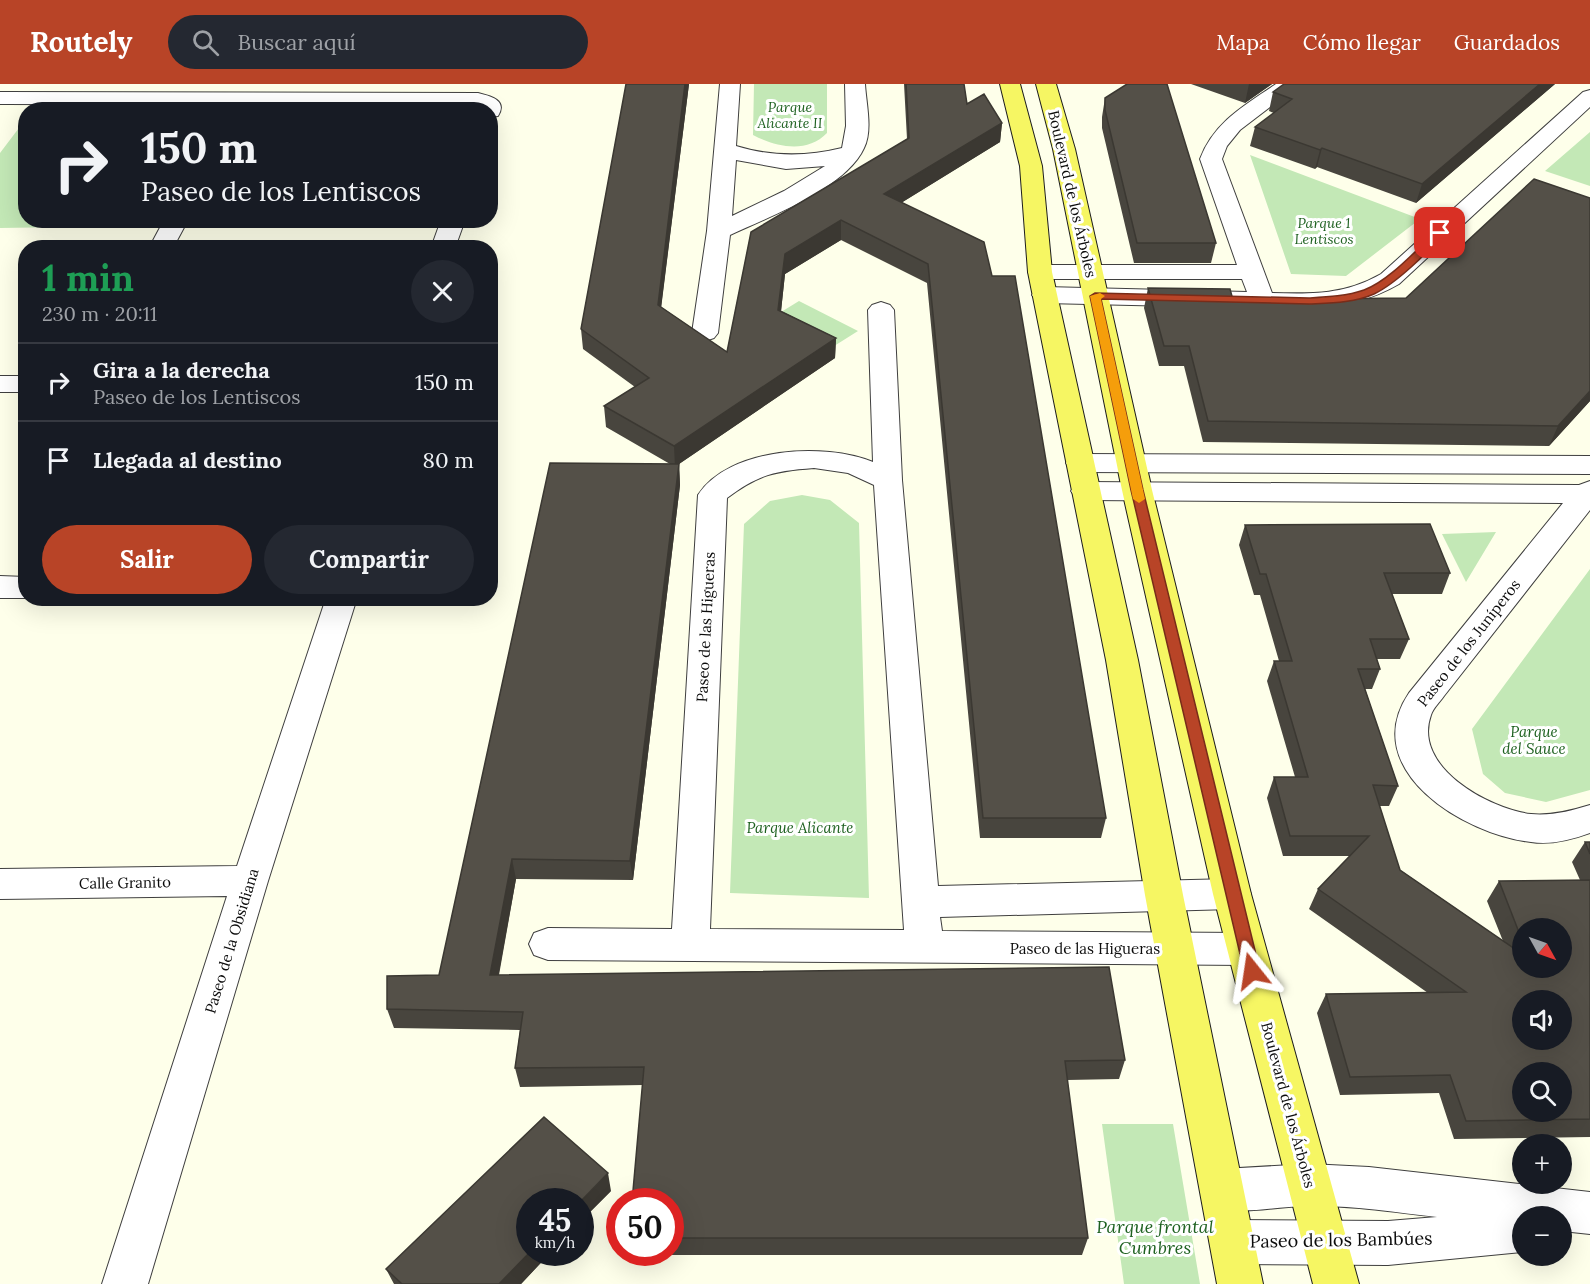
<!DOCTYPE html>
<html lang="es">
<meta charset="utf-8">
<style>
:root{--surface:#171b24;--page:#242831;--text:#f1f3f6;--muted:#9ea1a6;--line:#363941;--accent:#b84427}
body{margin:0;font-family:Lora,serif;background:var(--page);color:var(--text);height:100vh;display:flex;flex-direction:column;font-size:22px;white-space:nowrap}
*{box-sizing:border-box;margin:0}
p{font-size:20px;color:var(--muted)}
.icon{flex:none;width:33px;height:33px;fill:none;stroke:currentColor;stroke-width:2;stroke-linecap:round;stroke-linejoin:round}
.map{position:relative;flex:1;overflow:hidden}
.drawer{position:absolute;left:18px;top:156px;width:480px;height:366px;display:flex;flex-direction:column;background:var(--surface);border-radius:24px;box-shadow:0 6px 24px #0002}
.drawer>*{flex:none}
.top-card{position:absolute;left:18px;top:18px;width:480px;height:126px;border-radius:24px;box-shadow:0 6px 24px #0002;background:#171b24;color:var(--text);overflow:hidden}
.needle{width:39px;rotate:130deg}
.buttons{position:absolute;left:1512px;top:834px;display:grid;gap:12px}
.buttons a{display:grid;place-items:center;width:60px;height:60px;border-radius:50%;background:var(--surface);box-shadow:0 6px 24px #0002;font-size:30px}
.speed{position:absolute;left:516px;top:1104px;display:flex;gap:12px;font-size:30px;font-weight:700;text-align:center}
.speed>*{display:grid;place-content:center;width:78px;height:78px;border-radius:50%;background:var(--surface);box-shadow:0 6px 24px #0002;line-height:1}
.speed small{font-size:15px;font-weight:400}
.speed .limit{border:9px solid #d22;background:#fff;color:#111}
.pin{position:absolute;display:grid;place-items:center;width:51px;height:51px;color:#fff;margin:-26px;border-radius:12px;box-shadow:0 3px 9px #0006}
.me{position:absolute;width:66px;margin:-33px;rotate:345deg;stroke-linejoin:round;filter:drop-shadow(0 0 4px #0008)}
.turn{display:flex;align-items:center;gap:21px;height:126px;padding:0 24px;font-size:27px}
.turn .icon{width:78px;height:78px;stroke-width:2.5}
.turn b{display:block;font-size:42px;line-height:51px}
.round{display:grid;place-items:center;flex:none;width:63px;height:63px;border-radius:32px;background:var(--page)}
.overview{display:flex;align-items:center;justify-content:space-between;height:102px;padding:0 24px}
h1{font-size:36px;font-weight:800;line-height:45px;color:#1e9e55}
.action{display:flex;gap:12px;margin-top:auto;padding:12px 24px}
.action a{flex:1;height:69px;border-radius:36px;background:var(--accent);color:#fff;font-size:24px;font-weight:800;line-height:69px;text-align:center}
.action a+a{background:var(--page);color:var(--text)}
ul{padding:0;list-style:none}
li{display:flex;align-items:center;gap:18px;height:78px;padding:0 24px;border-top:2px solid var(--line)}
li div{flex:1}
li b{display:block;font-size:22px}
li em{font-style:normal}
header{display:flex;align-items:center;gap:36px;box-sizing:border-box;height:84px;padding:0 30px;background:var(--accent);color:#fff}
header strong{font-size:28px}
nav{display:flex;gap:33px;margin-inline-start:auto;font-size:21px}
.search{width:420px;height:54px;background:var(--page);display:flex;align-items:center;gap:15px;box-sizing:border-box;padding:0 21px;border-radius:33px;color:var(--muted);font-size:22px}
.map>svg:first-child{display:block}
.green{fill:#c3e8b6}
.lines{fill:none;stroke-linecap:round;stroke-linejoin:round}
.minor-casing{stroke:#3f3f3f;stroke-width:2}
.major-casing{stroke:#1d1d1d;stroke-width:2}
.minor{fill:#fff;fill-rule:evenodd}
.major{fill:#f6f663;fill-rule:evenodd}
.wall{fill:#48453e;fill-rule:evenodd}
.shaded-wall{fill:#3b3832}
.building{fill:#545048;stroke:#3b3832;stroke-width:1.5;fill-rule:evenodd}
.route{fill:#b84427;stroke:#782c19;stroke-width:1.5}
.slow{fill:#f59e0b}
.labels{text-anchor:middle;stroke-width:6;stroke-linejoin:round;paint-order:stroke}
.far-park-label{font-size:14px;font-style:italic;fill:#1e6120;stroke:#fff}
.street-label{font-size:15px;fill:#0c0c0c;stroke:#fff}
.park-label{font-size:15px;font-style:italic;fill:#1e6120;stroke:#fff}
.near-park-label{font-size:18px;font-style:italic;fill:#1e6120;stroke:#fff}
.near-street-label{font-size:18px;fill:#0c0c0c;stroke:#fff}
</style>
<header>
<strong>Routely</strong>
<div class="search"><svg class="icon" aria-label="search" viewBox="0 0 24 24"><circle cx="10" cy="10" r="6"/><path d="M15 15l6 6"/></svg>Buscar aquí</div>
<nav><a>Mapa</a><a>Cómo llegar</a><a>Guardados</a></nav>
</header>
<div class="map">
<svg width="1590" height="1200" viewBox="0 0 1590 1200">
<rect width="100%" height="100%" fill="#feffea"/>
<!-- green -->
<path class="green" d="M754,0H827V49C807,70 776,63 753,51Z
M25,36L26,136L134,137L131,142L0,144V69Z
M1590,48V102L1545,87Z
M1250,71L1420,135L1346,192L1291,190Z
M799,217L858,247L831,264L773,233Z
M802,411L830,416L859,439L869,814L730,809L744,440L770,417Z
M1496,448L1466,498L1442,450Z
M1590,485V706L1546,718L1505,709L1483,690L1472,645Z
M1102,1040H1173L1200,1200H1124Z"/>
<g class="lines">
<!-- minor casing -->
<g class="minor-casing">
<path id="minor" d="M720,0H740L736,62C772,73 806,73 842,64L846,42L845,0H865C866,19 873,46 864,64C846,104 769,133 730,151L718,249L714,254L705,257L696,254L692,249L707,147ZM736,76L786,85L825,82L784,107L732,132Z
M1276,0H1300L1240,46L1227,62L1222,75L1272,209C1313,210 1344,211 1381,190L1583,8L1590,6V23L1399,200C1370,217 1342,222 1309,225L1045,219L1036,216L1032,211L1036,206L1045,203L1247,208L1242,195H1040L1031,193L1028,188L1031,183L1040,181H1237L1200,75C1214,38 1245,21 1276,0Z
M0,8L478,9C490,12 508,16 498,32L490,33V26H479V22L476,21L0,20Z
M164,136H188L173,164H149Z
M441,136H465L455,164H431Z
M881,218L890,221L894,226L902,396L938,802L1232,795L1245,799L1251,810L1245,821L1232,825L940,833L942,847L1246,849L1260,853L1265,865L1260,877L1246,881L548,876L534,871L529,860L534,849L548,844L672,845L698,411C729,363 825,358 873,378L868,226L872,221ZM814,384L848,389L874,401L904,846L710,845L727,414C759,390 775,387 814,384Z
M0,292H26V308H0Z
M1080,370L1590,372V390L1080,388L1070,385L1066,379L1070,373Z
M1590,397V426L1444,612C1440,618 1433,624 1431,631C1412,683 1489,725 1531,730C1551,732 1571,727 1590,721V749C1571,756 1551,761 1531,758C1465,751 1357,686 1409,609L1563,419L1086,416L1076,414L1071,407L1076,400L1086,398L1579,401Z
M0,492L26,493L27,514H0Z
M326,514H357L268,797L148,1200H102L227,812L0,815V785L237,782Z
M1309,1080L1369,1083L1590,1108V1150L1562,1147V1132H1522V1168L1388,1181L1232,1180L1216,1173L1210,1158L1216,1143L1232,1136L1388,1137L1437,1133C1394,1128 1351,1121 1308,1122C1275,1122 1237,1133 1207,1121L1200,1106L1207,1091L1222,1085Z"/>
</g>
<!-- major casing -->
<g class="major-casing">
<path id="major" d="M1000,0H1020L1042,82L1052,188L1138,576L1183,811L1263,1200H1217L1145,811L1106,576L1028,188L1020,82Z
M1036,0H1056L1075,65L1152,406L1251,810L1359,1200H1313L1213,810L1122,406L1053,65Z"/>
</g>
<!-- minor -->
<use href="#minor" class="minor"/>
<!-- major -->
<use href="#major" class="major"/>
</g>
<!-- wall -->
<path class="wall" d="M626,0H689L661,223L727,268L751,148L907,55L904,0H964L967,20L1002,39L1000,58L901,119L984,158L1106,734L1101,754H980L927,199L841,156L785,190L781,227L836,254L835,274L679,380L680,401L633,796L516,795L499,891L1125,976L1119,995L1067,996L1088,1154L1082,1171H632V1168H670V1118L643,1001L520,1003L515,984L520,946L394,944L387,925L439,891L670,380L606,343L604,322L635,303L583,265L581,245Z
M1191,0H1272L1245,19Z
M1555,0L1416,119L1317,83L1315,85L1250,62L1255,43L1274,29L1269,27L1273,8Z
M1105,14L1216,159L1211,179H1134L1102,44V33Z
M1148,204L1233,216L1590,317L1549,362L1203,358L1184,282H1159L1144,224Z
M1245,441L1450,489L1442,510H1392L1409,555L1400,575H1377L1380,585L1372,605H1365L1398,702L1389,722H1379L1400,786L1503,857L1487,817L1499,797L1580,796L1572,778L1585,758H1590V1053L1454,1055L1439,1009L1340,1011L1317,929L1326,910L1428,909L1309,825L1318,805L1350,772H1283L1267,714L1274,693H1295L1267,597L1274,577H1279L1260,511H1254L1239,461ZM1522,844L1562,884H1522Z
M611,1107L580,1138V1118L530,1168H551L521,1200H394L386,1185Z"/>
<!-- shaded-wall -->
<path class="shaded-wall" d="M685,0H689L659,241L658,221Z
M1249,0H1272L1245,19Z
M1540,0H1555L1416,119L1422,100Z
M1002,39L1000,58L883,130L884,110Z
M1322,64L1317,83L1315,85L1320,66Z
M841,136V156L785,190L779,246L778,226L785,170Z
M836,254L835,274L679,380L680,401L633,796L630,777L675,383L674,362Z
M1590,307V317L1549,362L1558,342Z
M512,775L516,795L495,910L490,891Z
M608,1089L611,1107L580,1138V1118Z
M530,1168H551L521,1200H499Z"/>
<!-- building -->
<path class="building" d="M626,0H685L658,221L727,268L751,148L909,54L906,0H964L967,20L984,10L1002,39L884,110L984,158L992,192H1015L1106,734H983L928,180L841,136L785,170L778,226L836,254L674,362L604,322L649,294L581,245Z
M1127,0H1167L1216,159H1137L1105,26V14Z
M1284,0H1540L1422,100L1322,64L1320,66L1255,43L1292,15L1273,8Z
M1534,95L1590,114V307L1558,342L1208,337L1189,262H1164L1148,204L1230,205L1233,216L1406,214Z
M550,379L679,380L630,777L512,775L490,891L1109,883L1125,976L1065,977L1088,1154H670V1118H632L644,983L515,984L523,928L387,925V892L439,891Z
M1430,440L1450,489H1384L1409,555H1370L1380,585H1358L1398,702L1373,701L1400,786L1522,870V884H1562V844H1522V856L1499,797L1590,796V1035L1466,1037L1450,991L1350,993L1326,910L1466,908L1318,805L1369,752H1290L1274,693H1308L1274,577H1292L1266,490H1260L1245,441ZM1522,916H1562V956H1522ZM1522,988H1562V1028H1522Z
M1585,758H1590V770Z
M544,1033L608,1089L580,1118H530V1168L499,1200H402L386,1185Z"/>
<!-- route -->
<path class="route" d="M1437,147L1445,149C1428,168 1397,199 1374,210C1354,219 1330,219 1309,220L1101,215L1143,406L1260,887L1258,892L1252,894L1246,892L1244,887L1131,406L1090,212L1095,209L1309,214C1327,213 1347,212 1364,206C1389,197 1417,165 1437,147Z"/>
<!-- slow -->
<path class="slow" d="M1100,209L1105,212L1101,215L1145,415L1139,419L1133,415L1090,212Z"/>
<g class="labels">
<!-- far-park labels -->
<g class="far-park-label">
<text x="790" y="28">Parque<tspan x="790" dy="16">Alicante II</tspan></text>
<text x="1324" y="144">Parque 1<tspan x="1324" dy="16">Lentiscos</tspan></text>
</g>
<!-- street labels -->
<g class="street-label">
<text transform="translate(1072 110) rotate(77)" y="5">Boulevard de los Árboles</text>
<text transform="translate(706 543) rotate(-87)" y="5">Paseo de las Higueras</text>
<text transform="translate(1469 559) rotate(-52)" y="5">Paseo de los Juníperos</text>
<text transform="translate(125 799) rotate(-1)" y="5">Calle Granito</text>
<text transform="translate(232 857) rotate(-73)" y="5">Paseo de la Obsidiana</text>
<text x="1085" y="870">Paseo de las Higueras</text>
<text transform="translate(1288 1021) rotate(75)" y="5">Boulevard de los Árboles</text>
</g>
<!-- park labels -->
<g class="park-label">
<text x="1534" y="653">Parque<tspan x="1534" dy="17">del Sauce</tspan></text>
<text x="800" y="749">Parque Alicante</text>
</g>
<!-- near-park labels -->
<g class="near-park-label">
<text x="1155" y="1149">Parque frontal<tspan x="1155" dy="21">Cumbres</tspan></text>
</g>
<!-- near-street labels -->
<g class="near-street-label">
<text transform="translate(1341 1156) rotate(-1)" y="6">Paseo de los Bambúes</text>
</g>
</g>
</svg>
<div class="buttons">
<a><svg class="needle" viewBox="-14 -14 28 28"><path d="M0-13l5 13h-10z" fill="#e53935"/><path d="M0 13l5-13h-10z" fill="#9ea1a6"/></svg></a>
<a><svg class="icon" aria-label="sound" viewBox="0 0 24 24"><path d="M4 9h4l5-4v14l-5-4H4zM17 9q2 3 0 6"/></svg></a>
<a><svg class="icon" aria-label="search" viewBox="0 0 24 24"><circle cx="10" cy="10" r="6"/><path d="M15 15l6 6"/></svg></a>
<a>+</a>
<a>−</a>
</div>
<div class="speed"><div>45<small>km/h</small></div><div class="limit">50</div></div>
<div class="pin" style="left:1440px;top:149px;background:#d93025"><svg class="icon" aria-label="arrive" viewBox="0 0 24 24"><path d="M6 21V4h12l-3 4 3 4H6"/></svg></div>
<svg class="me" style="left:1252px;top:887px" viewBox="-20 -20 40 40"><path d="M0-17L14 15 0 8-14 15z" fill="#b84427" stroke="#fff" stroke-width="4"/></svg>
<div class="top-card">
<div class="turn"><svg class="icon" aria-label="right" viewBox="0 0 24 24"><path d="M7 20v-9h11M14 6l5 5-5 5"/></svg><div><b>150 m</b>Paseo de los Lentiscos</div></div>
</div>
<section class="drawer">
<div class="overview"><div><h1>1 min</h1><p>230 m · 20:11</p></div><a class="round"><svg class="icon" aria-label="close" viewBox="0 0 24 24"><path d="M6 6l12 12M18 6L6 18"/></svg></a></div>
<ul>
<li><svg class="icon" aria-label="right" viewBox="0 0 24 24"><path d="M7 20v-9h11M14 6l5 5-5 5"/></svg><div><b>Gira a la derecha</b><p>Paseo de los Lentiscos</p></div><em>150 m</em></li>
<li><svg class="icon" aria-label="arrive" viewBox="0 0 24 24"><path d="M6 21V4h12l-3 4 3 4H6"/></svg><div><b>Llegada al destino</b></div><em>80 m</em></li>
</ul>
<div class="action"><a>Salir</a><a>Compartir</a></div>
</section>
</div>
